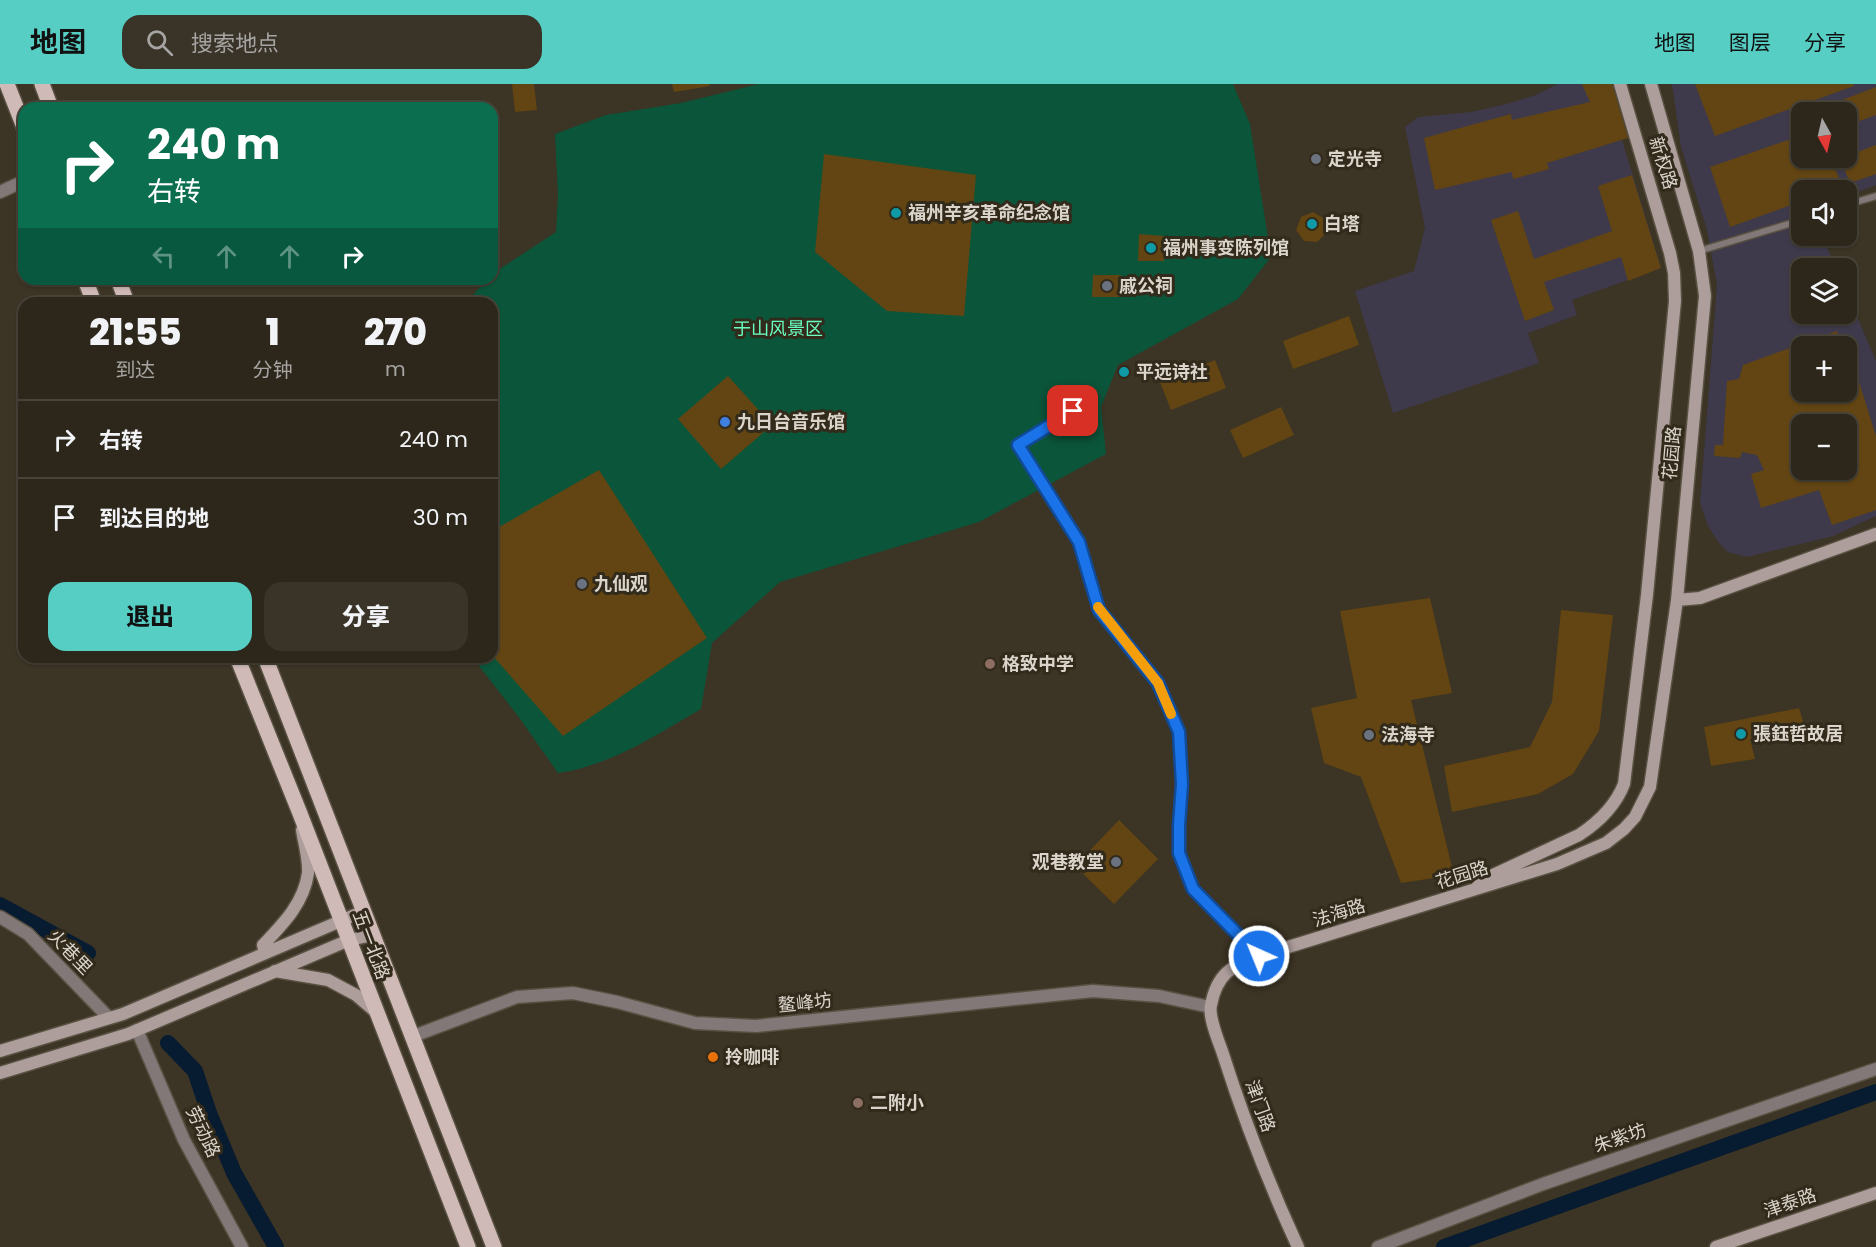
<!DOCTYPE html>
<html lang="zh">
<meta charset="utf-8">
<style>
:root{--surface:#2d271b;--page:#393328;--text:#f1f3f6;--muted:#a7a5a3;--line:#48443a;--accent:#56cec4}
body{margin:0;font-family:Poppins,"Noto Sans SC",sans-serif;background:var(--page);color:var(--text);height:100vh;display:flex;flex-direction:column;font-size:22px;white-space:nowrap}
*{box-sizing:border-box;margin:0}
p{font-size:20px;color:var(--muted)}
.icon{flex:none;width:33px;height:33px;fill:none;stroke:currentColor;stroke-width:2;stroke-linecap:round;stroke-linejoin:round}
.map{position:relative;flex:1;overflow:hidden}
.drawer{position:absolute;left:18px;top:213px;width:480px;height:366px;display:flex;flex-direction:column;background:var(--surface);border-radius:18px;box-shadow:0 2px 4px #0004,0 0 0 2px var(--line)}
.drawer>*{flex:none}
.hud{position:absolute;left:18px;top:18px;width:480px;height:183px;border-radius:18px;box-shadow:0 2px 4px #0004,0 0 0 2px var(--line);background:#0b6e4f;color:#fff;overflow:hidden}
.needle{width:39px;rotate:172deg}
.fabs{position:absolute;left:1791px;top:18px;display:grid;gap:12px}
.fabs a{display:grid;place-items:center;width:66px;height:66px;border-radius:12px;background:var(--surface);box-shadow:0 2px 4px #0004,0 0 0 2px var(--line);font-size:30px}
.pin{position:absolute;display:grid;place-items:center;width:51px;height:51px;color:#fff;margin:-26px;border-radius:12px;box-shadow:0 3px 9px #0006}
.me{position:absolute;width:66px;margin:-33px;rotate:316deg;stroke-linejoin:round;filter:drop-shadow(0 0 4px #0008)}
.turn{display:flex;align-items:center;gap:21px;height:126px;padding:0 30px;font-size:27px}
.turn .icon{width:78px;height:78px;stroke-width:2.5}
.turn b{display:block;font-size:42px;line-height:51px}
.lanes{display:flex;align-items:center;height:57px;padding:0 30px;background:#0003;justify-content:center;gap:30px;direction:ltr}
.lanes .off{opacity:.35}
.eta{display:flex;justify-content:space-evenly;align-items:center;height:102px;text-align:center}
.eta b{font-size:36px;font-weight:800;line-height:42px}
.action{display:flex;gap:12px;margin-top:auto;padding:12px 30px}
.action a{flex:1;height:69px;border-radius:18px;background:var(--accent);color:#111;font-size:24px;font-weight:800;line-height:69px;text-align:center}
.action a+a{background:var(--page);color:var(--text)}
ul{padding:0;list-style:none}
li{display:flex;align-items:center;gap:18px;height:78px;padding:0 30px;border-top:2px solid var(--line)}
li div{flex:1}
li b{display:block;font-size:22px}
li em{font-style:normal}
header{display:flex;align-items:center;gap:36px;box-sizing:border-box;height:84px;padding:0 30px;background:var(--accent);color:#111}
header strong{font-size:28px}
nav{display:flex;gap:33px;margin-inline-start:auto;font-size:21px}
.search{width:420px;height:54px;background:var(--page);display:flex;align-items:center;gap:15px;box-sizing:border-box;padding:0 21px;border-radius:18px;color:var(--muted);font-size:22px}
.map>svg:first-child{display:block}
.medical{fill:#3e3a4b;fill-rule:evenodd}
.green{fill:#0b553a}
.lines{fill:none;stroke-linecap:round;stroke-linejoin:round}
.canal{stroke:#071b31;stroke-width:16}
.building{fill:#624512;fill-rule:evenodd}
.lane-casing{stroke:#585142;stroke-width:9}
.street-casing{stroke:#585142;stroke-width:15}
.secondary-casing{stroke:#585142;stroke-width:15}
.primary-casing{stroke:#585142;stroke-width:18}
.lane{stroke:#827877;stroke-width:6}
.street{stroke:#827877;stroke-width:12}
.secondary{stroke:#ad9d9b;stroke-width:12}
.primary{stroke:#cfbab8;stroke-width:15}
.route-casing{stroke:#114b97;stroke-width:15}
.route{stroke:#1a73e8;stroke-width:10}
.slow{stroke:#f59e0b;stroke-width:10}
.worship-dot{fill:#6b7280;stroke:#322a1b;stroke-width:2}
.culture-dot{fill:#0f9aa8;stroke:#322a1b;stroke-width:2}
.shop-dot{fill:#3f7fe0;stroke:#322a1b;stroke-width:2}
.education-dot{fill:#8d6e63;stroke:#322a1b;stroke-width:2}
.food-dot{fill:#e8710a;stroke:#322a1b;stroke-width:2}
.labels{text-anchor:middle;stroke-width:6;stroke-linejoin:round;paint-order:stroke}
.poi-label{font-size:18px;font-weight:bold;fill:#dad4cb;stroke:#322a1b;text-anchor:start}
.street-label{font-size:18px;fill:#dad4cb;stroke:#322a1b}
.park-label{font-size:18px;fill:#69ffbf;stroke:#322a1b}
</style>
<header>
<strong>地图</strong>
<div class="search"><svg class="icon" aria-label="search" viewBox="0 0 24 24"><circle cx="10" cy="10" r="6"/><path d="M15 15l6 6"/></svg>搜索地点</div>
<nav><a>地图</a><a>图层</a><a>分享</a></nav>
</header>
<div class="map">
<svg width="1876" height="1163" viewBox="0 0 1876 1163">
<rect width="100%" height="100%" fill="#3c3424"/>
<!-- medical -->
<path class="medical" d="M1557,0H1605L1661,184L1572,216L1577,231L1528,249L1539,279L1393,329L1355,207L1414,187L1425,144L1405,43L1418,33L1471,28L1506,20L1536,11Z
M1672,0H1876V101L1847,112L1846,106H1802V152H1822L1836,184H1802V230H1846L1847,209L1876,277V432L1833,452L1747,473L1728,468L1719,459L1708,442L1700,419L1717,201L1707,146L1681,63ZM1802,28H1846V74H1802ZM1802,262H1846V308H1802ZM1802,340H1846V386H1802Z"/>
<!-- green -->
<path class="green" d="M759,0H1233L1250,40L1271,173L1238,215L1118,281L1101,323L1106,370L979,438L780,498L712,559L701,625C656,651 610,682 558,689L518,632L472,573H492V219H470L473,211L487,195H492V190L556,148L558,111L555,50L606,31L681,19Z"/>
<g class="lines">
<!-- canal -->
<path class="canal" d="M0,821L88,869
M168,959L195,987L209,1029L234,1089L276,1163
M1444,1163L1876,1008"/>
</g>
<!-- building -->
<path class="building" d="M512,0H534L537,26L515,28Z
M672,0H709L710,2L674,8Z
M1582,0H1612L1628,54L1547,79L1549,85L1513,95L1512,88L1435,106L1424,54L1511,30L1512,36L1590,18Z
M1695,0H1853L1854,2L1715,52Z
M1876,3V31L1846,42V28H1826L1824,23Z
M1802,45V74H1831L1842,102L1830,106H1802V117L1730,143L1710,83L1791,55L1789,49Z
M1876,61V90L1850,99L1840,75Z
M824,70L976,91L964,232L887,227L815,168Z
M1632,91L1661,184L1628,197L1621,173L1544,198L1554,226L1525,237L1491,136L1518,127L1534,175L1612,147L1598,102Z
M1313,128L1325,135L1326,149L1317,158L1304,157L1296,146L1301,133Z
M1139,150L1164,152V177H1138Z
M1093,191H1121V213H1092Z
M1349,232L1359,261L1293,285L1283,257Z
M1837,247L1841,262H1802V308H1846V284L1854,282L1876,352V426L1832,441L1819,406L1761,424L1751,390L1764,386L1757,371L1742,368L1740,374L1714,372L1715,361H1723L1727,297L1739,295L1743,281ZM1802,340H1846V386H1802Z
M1215,276L1226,304L1171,326L1160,298Z
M728,292L772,341L721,385L678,335Z
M1281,323L1294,351L1243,374L1230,346Z
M599,386L707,554L563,652L492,571V447Z
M1430,514L1452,609L1411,616L1454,791L1401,799L1361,693L1324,679L1311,624L1357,614L1340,527Z
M1561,526L1613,531L1599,647L1573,690L1538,710L1452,728L1444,682L1530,663L1552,618Z
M1799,624L1805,644L1750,655L1755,675L1711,682L1704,643Z
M1119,736L1158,775L1114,820L1075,782Z"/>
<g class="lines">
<!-- lane casing -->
<g class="lane-casing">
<path id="lane" d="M1846,121L1876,112
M1699,167L1802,136
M1073,327L1018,361L1079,458L1099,526L1158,599L1179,648L1182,700L1179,741V769L1193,805L1259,872"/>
</g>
<!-- street casing -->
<g class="street-casing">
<path id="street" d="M0,108L24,97
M0,833L28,850L109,934
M137,946L184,1056L242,1163
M411,953L517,913L573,909L617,918L695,939L756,942L1093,907L1159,912L1210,923
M1378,1163L1543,1100L1876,985"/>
</g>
<!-- secondary casing -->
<g class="secondary-casing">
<path id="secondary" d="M1677,516L1700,514L1876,450
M1478,798L1579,751C1599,738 1615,723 1624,700L1647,511L1675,217L1674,189L1670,169L1620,0
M265,869L263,861C283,840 304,819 308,789C309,776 304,759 302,746
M275,887L328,896L356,911L377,929
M0,967L123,930L364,827
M0,989L128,950L349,856L373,851
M1298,1163C1269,1100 1244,1036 1223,970C1219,958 1208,933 1211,921C1217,890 1231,882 1259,872L1557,780L1606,759L1624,745L1635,733L1650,703L1677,516L1705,212L1699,167L1651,0
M1716,1163L1876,1109"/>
</g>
<!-- primary casing -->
<g class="primary-casing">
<path id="primary" d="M7,0L24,43
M42,0L51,24
M85,195L94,219
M118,195L127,219
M237,573L299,727L468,1163
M265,573L494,1163"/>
</g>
<!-- lane -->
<use href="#lane" class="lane"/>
<!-- street -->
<use href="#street" class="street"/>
<!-- secondary -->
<use href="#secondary" class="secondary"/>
<!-- primary -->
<use href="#primary" class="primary"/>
</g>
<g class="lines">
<!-- route casing -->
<g class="route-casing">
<path id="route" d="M1073,327L1018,361L1079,458L1099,526L1158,599L1179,648L1182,700L1179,741V769L1193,805L1259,872"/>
</g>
<!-- route -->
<use href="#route" class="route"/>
<!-- slow -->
<path class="slow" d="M1098,523L1158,599L1171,630"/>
</g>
<!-- markers -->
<g class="worship-dot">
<circle cx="1316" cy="75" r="6"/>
<circle cx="1107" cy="202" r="6"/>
<circle cx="582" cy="500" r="6"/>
<circle cx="1369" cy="651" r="6"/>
<circle cx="1116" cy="778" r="6"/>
</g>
<g class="culture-dot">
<circle cx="896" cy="129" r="6"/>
<circle cx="1312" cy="140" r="6"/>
<circle cx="1151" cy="164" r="6"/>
<circle cx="1124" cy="288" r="6"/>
<circle cx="1741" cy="650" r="6"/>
</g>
<circle class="shop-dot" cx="725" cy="338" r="6"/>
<g class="education-dot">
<circle cx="990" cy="580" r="6"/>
<circle cx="858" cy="1019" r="6"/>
</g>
<circle class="food-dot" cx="713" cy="973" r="6"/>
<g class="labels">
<!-- poi labels -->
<g class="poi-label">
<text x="1328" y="81">定光寺</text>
<text x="908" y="135">福州辛亥革命纪念馆</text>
<text x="1324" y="146">白塔</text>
<text x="1163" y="170">福州事变陈列馆</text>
<text x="1119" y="208">戚公祠</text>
<text x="1136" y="294">平远诗社</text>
<text x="737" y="344">九日台音乐馆</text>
<text x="594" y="506">九仙观</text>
<text x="1002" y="586">格致中学</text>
<text x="1753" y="656">張鈺哲故居</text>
<text x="1381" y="657">法海寺</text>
<text x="1104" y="784" text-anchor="end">观巷教堂</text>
<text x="725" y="979">拎咖啡</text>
<text x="870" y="1025">二附小</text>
</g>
<!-- street labels -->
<g class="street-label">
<text transform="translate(1663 79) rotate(73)" y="6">新权路</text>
<text transform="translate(1672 369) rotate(-85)" y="6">花园路</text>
<text transform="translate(1462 791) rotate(-17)" y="6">花园路</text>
<text transform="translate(1339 829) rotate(-17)" y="6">法海路</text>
<text transform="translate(371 861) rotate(69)" y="6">五一北路</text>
<text transform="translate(70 868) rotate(46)" y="6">火巷里</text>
<text transform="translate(805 919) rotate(-6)" y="6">鳌峰坊</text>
<text transform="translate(1260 1022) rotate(70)" y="6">津门路</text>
<text transform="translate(203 1048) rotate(64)" y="6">劳动路</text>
<text transform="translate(1620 1054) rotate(-19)" y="6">朱紫坊</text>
<text transform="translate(1790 1119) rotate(-19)" y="6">津泰路</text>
</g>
<!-- park labels -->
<g class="park-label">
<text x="778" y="251">于山风景区</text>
</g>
</g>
</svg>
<div class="fabs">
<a><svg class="needle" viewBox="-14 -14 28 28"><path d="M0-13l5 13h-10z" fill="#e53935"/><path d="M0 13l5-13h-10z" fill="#a7a5a3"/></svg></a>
<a><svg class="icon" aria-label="sound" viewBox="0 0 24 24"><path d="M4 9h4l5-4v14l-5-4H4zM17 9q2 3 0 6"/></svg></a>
<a><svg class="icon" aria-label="layers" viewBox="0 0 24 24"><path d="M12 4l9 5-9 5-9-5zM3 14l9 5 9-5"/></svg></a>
<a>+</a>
<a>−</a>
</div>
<div class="pin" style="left:1073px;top:327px;background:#d93025"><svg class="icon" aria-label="arrive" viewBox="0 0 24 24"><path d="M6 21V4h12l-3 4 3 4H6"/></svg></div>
<svg class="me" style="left:1259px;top:872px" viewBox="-20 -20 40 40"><circle r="17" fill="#1a73e8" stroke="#fff" stroke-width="3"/><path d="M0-11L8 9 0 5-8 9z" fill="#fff"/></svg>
<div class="hud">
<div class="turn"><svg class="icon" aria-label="right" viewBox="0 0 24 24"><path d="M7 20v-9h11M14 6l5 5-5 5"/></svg><div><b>240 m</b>右转</div></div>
<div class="lanes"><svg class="icon off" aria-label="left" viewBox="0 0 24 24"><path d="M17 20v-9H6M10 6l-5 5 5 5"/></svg><svg class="icon off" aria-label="ahead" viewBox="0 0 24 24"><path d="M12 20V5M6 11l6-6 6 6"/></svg><svg class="icon off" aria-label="ahead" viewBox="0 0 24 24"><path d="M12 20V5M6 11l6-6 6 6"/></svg><svg class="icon" aria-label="right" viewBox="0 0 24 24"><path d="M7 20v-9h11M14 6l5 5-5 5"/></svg></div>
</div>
<section class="drawer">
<div class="eta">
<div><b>21:55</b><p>到达</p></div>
<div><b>1</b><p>分钟</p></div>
<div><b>270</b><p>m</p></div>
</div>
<ul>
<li><svg class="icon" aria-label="right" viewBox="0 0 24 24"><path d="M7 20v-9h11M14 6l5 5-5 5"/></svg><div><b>右转</b></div><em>240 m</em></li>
<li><svg class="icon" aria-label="arrive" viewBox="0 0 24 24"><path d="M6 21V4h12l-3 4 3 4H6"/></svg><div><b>到达目的地</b></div><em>30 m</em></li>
</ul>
<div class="action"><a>退出</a><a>分享</a></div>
</section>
</div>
